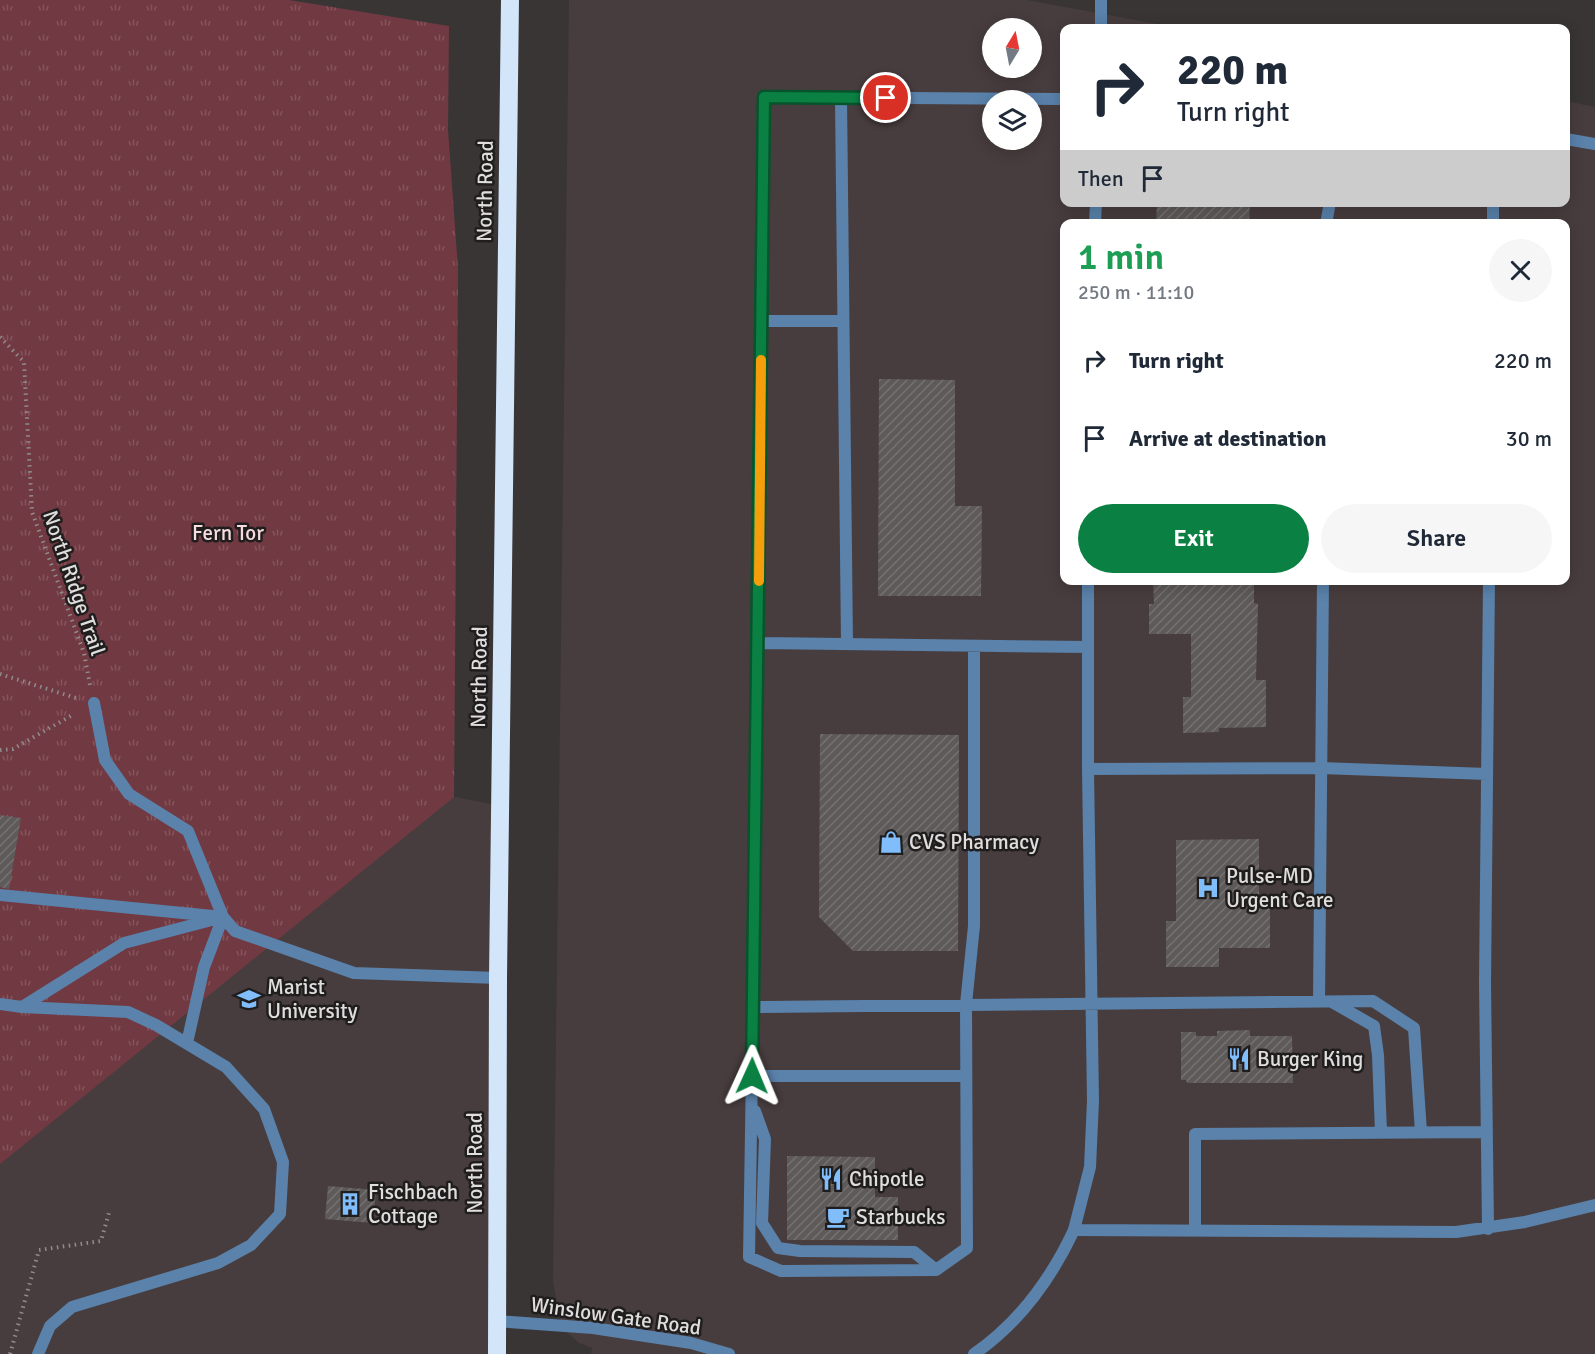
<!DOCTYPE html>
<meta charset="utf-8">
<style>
:root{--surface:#fff;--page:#f6f6f7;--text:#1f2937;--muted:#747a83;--accent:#0b8043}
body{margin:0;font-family:Signika,sans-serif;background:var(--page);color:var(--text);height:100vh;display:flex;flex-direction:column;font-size:22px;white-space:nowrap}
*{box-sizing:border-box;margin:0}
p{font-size:20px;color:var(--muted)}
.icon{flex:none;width:33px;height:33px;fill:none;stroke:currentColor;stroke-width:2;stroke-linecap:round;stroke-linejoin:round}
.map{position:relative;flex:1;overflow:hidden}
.side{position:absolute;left:1060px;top:219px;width:510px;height:366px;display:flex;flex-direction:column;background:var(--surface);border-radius:12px;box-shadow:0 3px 15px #0003}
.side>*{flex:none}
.guide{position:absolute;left:1060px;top:24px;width:510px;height:183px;border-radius:12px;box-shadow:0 3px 15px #0003;background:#fff;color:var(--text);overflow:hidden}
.needle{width:39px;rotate:10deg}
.tools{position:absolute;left:982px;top:18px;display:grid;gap:12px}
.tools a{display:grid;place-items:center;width:60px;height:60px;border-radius:50%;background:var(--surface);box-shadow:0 3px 15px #0003;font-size:30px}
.pin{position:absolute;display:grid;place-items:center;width:51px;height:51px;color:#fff;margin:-26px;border:3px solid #fff;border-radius:50%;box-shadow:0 2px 6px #0007}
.me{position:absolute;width:66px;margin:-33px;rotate:1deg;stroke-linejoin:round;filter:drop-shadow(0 0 4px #0008)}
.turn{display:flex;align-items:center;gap:21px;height:126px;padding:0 18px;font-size:27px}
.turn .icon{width:78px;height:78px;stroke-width:2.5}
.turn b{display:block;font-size:42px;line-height:51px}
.then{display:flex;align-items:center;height:57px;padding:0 18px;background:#0003;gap:12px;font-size:22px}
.round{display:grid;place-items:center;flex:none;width:63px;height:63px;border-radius:32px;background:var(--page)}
.overview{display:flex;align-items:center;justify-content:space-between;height:102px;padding:0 18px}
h1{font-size:36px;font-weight:600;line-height:45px;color:#1e9e55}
.action{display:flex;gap:12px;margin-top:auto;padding:12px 18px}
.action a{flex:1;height:69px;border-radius:36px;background:var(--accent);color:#fff;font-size:24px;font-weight:600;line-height:69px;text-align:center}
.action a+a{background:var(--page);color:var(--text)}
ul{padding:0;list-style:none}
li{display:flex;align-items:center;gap:18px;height:78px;padding:0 18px}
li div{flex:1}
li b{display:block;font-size:22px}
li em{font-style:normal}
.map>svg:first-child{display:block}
.built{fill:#483d3e;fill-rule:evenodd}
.park{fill:url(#park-tufts)}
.building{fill:url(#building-hatch)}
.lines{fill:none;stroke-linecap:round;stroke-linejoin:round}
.path{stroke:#908c8c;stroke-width:4;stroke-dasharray:1.5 4.5;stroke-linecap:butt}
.lane{stroke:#5a82ab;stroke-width:12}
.street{stroke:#5a82ab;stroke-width:12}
.highway{stroke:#d2e5f9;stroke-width:18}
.route-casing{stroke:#07532c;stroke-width:15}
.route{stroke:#0b8043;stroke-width:10}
.slow{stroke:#f59e0b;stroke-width:10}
.labels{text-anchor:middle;stroke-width:5;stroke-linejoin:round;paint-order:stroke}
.street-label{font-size:21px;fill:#e0dddd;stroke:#1f1d1d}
.park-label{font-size:21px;fill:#f6dcdf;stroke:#1f1d1d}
.poi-label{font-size:21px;fill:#e0dddd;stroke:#1f1d1d;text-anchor:start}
</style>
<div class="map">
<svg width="1595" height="1354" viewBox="0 0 1595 1354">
<defs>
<pattern id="park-tufts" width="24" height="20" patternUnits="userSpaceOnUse" patternTransform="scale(1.5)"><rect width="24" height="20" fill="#713942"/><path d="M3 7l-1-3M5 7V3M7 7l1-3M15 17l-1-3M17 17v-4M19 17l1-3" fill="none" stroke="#85555d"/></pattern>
<pattern id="building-hatch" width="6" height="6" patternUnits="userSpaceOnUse" patternTransform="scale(1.5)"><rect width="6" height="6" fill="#5e5a5a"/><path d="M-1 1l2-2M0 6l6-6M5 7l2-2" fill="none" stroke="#757171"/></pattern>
</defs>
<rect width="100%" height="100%" fill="#393535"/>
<!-- built -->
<path class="built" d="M569,0H1027L1179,28H1065V202H1566V101L1595,107V1354H591L592,1348L579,1343L568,1333L559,1317L553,1280ZM993,28H1032V68H993ZM993,100H1032V140H993ZM1065,224H1566V580H1065Z
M0,706L500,806L492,1354H0Z"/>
<!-- park -->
<path class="park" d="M0,0H289L449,26L448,130L458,269L454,797L0,1164Z"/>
<!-- building -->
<path class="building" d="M1157,202H1250L1249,224H1156Z
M879,379L955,380V506H982L981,596H878Z
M1153,580H1254V603L1258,604L1256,680H1266V727L1219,728V732L1183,733V697H1191V634H1149V604H1154Z
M820,734L959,735L958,951H853L819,917Z
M0,815L21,818L9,889L0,887Z
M1259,839V899L1270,900V948H1219V967H1166V921H1176V840Z
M1250,1030V1036H1292L1293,1083H1187L1186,1080H1181V1032H1196V1036H1217V1031Z
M787,1156L875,1157V1197H898V1240H787Z
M328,1186L376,1190L373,1223L325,1219Z"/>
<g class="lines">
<!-- path -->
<path class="path" d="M0,337L24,362L32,512L84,653L90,685
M0,674L76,698
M0,750L13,749L74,714
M10,1354L39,1250L101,1241L110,1209"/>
<!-- lane -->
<path class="lane" d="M1101,0V28
M841,98L847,644
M1566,139L1595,144
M1095,224L1096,202
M1326,224L1330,202
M1493,224V202
M761,321H843
M1088,580V769L1093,1101L1090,1167L1074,1230L1456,1232L1525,1222L1595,1205
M758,643L764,97L1065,99
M974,646V926L966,1004L967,1248L936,1270L781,1271L749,1257L753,1007L1373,1001L1414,1028L1421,1132
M94,703L105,760L129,794L188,831L223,917L235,931L354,973L498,978
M1088,769L1321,768L1487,774
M0,895L223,917L124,943L22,1007
M1319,1001L1323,580
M1332,1002L1374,1026L1378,1055L1381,1132
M0,1004L22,1007L128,1012L156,1025L226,1067L264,1109L283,1162L280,1214L251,1245L218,1263L72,1307L50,1326L38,1354
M753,1007L758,643L1088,647
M187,1043L204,967L223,917
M752,1076H966
M755,1111L765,1139L762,1223L778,1248L800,1251L914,1252L936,1270
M1488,1229L1485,983L1489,580
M1195,1231V1134L1486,1132"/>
<!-- street -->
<path class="street" d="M496,1321L593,1328L691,1343L729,1354
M974,1354C1019,1323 1051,1279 1074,1230"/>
<!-- highway -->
<path class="highway" d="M497,1354L498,978L510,0"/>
</g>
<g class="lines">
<!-- route casing -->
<g class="route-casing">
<path id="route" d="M752,1076L764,97L886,98"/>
</g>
<!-- route -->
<use href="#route" class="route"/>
<!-- slow -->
<path class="slow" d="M759,581L761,360"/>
</g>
<!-- icons -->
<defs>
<g id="shop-bare" transform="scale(1.8)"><path d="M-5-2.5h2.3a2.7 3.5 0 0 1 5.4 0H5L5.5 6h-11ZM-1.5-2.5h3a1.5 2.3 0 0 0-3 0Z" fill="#80bdfa" stroke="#1f1d1d" stroke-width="2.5" paint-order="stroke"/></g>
<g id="hospital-bare" transform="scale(1.8)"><path d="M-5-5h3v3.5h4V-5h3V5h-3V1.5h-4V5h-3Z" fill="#80bdfa" stroke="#1f1d1d" stroke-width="2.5" paint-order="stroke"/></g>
<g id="university-bare" transform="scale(1.8)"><path d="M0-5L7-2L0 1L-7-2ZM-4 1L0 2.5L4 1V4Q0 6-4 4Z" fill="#80bdfa" stroke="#1f1d1d" stroke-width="2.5" paint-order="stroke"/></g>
<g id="restaurant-bare" transform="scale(1.8)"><path d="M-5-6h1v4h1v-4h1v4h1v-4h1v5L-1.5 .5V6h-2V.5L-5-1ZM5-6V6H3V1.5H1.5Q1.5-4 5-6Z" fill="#80bdfa" stroke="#1f1d1d" stroke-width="2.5" paint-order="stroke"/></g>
<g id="building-bare" transform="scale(1.8)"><path d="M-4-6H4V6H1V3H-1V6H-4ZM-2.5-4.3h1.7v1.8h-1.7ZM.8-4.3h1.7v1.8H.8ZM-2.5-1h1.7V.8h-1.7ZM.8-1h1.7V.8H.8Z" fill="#80bdfa" stroke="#1f1d1d" stroke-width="2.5" paint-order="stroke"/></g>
<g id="cafe-bare" transform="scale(1.8)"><path d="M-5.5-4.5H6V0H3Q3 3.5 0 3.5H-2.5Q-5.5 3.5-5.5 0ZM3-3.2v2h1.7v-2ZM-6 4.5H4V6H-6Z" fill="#80bdfa" stroke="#1f1d1d" stroke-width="2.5" paint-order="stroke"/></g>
</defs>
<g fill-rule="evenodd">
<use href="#shop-bare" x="891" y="842"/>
<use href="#hospital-bare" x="1208" y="888"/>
<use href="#university-bare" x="249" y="999"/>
<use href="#restaurant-bare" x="1239" y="1059"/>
<use href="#restaurant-bare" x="831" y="1179"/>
<use href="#building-bare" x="350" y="1204"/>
<use href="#cafe-bare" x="838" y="1217"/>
</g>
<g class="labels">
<!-- street labels -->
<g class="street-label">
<text transform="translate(485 191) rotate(-89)" y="7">North Road</text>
<text transform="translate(74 583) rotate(71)" y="7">North Ridge Trail</text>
<text transform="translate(479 677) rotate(-89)" y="7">North Road</text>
<text transform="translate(475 1163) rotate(-90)" y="7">North Road</text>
<text transform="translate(616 1316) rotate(8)" y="7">Winslow Gate Road</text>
</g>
<!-- park labels -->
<g class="park-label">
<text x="228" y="540">Fern Tor</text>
</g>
<!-- poi labels -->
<g class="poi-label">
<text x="909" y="849">CVS Pharmacy</text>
<text x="1226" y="883">Pulse-MD<tspan x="1226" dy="24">Urgent Care</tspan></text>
<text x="267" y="994">Marist<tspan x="267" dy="24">University</tspan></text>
<text x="1257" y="1066">Burger King</text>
<text x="849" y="1186">Chipotle</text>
<text x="368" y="1199">Fischbach<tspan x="368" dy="24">Cottage</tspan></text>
<text x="856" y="1224">Starbucks</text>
</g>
</g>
</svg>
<div class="tools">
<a><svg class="needle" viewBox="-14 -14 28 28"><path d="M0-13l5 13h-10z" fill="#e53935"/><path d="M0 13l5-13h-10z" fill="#747a83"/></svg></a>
<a><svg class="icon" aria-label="layers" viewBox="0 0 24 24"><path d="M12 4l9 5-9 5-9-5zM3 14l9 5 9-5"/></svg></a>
</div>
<div class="pin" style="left:886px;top:98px;background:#d93025"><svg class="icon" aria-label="arrive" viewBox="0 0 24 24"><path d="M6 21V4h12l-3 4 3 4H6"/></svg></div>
<svg class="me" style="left:752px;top:1076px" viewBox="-20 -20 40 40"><path d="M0-17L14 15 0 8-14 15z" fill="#0b8043" stroke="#fff" stroke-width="4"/></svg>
<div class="guide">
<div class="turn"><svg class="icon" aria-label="right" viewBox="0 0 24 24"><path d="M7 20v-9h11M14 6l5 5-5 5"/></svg><div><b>220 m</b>Turn right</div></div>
<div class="then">Then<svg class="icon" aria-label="arrive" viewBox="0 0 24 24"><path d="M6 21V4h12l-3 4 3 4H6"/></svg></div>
</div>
<section class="side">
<div class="overview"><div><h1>1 min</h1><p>250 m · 11:10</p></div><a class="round"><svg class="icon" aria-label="close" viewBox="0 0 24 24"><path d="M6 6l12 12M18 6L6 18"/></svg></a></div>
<ul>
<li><svg class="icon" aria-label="right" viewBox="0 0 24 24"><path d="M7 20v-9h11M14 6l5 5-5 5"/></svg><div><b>Turn right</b></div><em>220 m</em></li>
<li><svg class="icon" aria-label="arrive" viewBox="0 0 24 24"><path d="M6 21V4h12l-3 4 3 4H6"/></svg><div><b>Arrive at destination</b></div><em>30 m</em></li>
</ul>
<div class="action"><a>Exit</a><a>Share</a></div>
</section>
</div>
